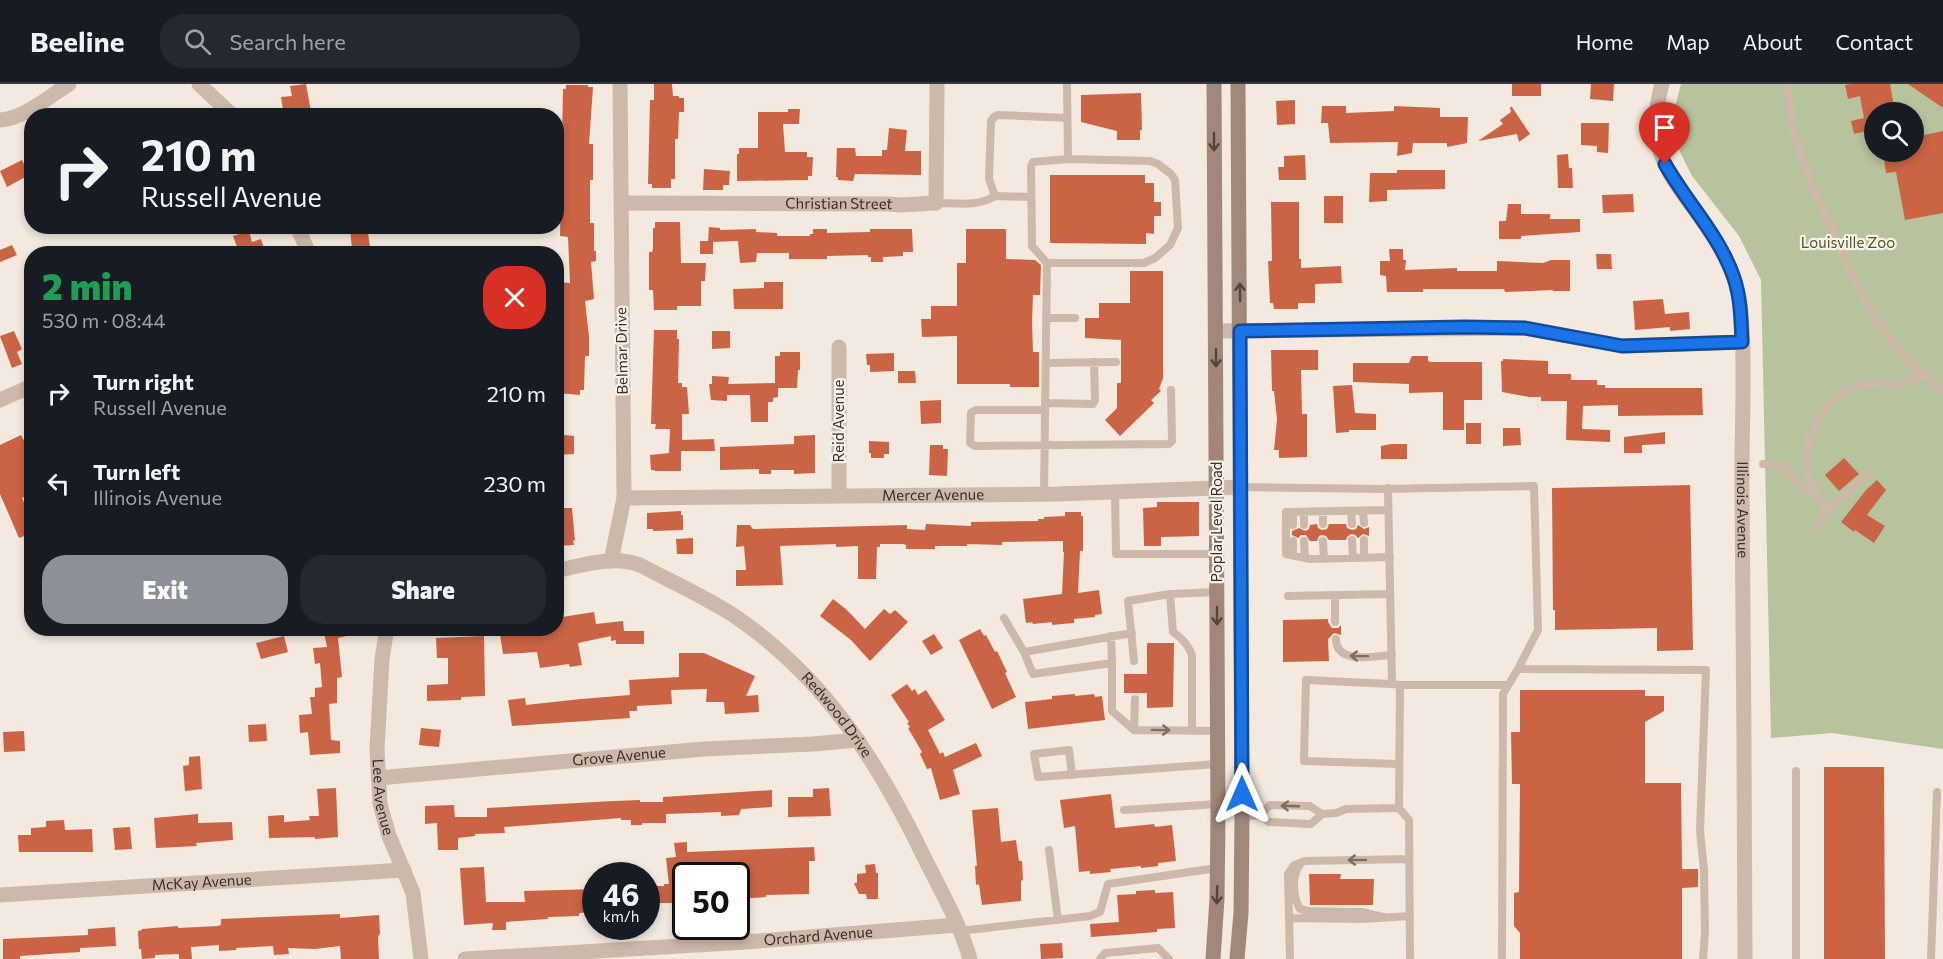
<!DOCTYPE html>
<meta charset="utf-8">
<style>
:root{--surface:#171b24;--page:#242831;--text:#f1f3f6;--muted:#9ea1a6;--line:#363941;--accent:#8c9099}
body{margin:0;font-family:Commissioner,sans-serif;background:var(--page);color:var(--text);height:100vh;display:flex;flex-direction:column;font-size:22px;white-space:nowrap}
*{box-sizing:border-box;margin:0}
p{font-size:20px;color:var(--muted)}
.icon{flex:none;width:33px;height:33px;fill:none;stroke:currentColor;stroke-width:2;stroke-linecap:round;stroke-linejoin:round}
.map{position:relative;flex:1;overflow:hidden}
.panel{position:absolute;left:24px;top:162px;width:540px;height:390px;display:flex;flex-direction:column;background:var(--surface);border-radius:24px;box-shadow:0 3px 9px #0003}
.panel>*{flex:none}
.banner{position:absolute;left:24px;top:24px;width:540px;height:126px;border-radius:24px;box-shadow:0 3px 9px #0003;background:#171b24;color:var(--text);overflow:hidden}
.tools{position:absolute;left:1864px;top:18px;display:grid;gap:12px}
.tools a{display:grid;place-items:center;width:60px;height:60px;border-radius:50%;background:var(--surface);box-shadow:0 3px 9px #0003;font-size:30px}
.speed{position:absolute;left:582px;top:778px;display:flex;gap:12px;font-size:30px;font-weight:700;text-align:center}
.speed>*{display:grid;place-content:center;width:78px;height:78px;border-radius:50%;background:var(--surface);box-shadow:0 3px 9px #0003;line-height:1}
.speed small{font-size:15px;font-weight:400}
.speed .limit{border:3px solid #111;border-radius:9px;background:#fff;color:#111}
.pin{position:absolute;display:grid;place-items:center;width:51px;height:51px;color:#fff;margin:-62px -26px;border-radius:50% 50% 50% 0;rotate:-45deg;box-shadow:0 0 6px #0007}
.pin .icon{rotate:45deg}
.me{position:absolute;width:66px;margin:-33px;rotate:0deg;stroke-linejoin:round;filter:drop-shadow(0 0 4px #0008)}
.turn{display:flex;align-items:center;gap:21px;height:126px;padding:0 18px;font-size:27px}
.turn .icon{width:78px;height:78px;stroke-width:2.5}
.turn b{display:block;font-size:42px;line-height:51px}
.round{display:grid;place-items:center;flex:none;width:63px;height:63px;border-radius:24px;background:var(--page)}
.headline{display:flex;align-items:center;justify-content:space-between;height:102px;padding:0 18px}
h1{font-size:36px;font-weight:800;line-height:45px;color:#1e9e55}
.button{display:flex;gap:12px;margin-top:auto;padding:12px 18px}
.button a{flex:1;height:69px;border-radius:24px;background:var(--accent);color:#fff;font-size:24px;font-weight:800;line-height:69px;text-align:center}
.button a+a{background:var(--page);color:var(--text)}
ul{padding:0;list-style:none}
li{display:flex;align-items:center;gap:18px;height:90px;padding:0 18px}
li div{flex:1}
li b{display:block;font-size:22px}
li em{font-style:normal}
header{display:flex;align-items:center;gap:36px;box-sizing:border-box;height:84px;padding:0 30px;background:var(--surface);border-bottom:2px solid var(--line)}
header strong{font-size:28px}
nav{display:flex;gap:33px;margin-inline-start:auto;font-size:21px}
.search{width:420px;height:54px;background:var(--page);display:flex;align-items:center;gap:15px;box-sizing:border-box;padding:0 21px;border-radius:24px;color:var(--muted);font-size:22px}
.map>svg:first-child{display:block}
.green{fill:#b7c39d;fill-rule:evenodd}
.building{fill:#ca6445}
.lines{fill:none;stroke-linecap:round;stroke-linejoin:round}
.service{stroke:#ccb9a9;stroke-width:8}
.minor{stroke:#ccb9a9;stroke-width:15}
.secondary{stroke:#a0877a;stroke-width:15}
.oneway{stroke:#53443d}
.oneway2{stroke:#7b6d63}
.route-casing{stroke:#114b97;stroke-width:15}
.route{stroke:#1a73e8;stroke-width:10}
.labels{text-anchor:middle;stroke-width:4.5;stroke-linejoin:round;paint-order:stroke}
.street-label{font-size:15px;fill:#392e29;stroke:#fbf3ea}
.park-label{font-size:15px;fill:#49582c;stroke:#fbf3ea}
</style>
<header>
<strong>Beeline</strong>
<div class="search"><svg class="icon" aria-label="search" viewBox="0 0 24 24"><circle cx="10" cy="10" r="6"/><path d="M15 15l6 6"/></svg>Search here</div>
<nav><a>Home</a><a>Map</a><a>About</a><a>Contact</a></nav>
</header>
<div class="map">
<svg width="1943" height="875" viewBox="0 0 1943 875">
<rect width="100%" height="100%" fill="#f3e9de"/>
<!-- green -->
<path class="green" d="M1681,0H1943V665L1832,649L1771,654L1761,196L1739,152L1692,92L1669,46ZM1875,28H1914V68H1875Z"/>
<!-- building -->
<path class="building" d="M306,0L311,28L284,32L281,13L292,12L290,2Z
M654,0H672L673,12H679V14H684V28H679L678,55H675V95H671V104H652V100H648L650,16H654Z
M1512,0H1541V12H1512Z
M1591,0H1614L1613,17L1590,15Z
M1852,0H1890L1895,28H1875V58L1869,59L1867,47L1854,50L1851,37L1864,34L1860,12L1848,15L1845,1Z
M1908,0H1943V24Z
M566,1H588V3H593L589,60H593V96H590V139H594V167H596V177L591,178L594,215L585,217L589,252V272H585L584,306H580V311L557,309L556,239H559L556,222V198L570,199L568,153L560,152L563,5H566Z
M1141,9L1142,46H1140V56H1117V47L1081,38V11Z
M1295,16V40L1277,41L1276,17Z
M1322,22H1346V29L1394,27V22L1440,24V33H1468L1467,59L1447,63V59H1413L1412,69L1397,72L1398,58L1330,59L1328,39H1321Z
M1510,23H1512L1530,50L1519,58L1517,50L1478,57L1503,40L1500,36L1511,28Z
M788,25H800L799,40H783L785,68H807V73H813L812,92H808V96L737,97V70H739V64H758V28H788Z
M1581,39H1609L1608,69L1597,68V62L1581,61Z
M889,44L907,46L905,67H921V91L855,90L853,97L838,96V93H836L837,64H855L856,72H882V66H887Z
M1943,47V129L1905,136L1896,88L1886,89L1884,76L1894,74L1893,68H1914V53Z
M1568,70L1569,84H1572L1573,104H1558L1557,71Z
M1305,71L1306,96H1279L1278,83H1284V72Z
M22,76L29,91L7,103L0,87Z
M704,85L730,87L729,101H723V106H703Z
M1397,86H1445V105L1387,106V117L1369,118L1370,89H1397Z
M1050,91H1145V99H1154V118H1161V132H1154V150L1146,149V160L1050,159Z
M1633,110L1634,128L1603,129L1602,111Z
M1324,112H1343V139H1324Z
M1271,118H1299V175H1301V184L1341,182L1342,199L1315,200V219H1298V225H1274L1273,219H1270L1268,177H1272Z
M1508,120H1521V130H1550V135H1580V148L1521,152V155H1499V137H1506Z
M655,138H680L681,179H706L705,197H701V222H677V226H654L653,206H649V168H652L653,165V144H655Z
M367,143L370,162L352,165L350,145Z
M709,143L720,144V146L756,145V148L777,149V152H810V150H813V145H827V149L870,148V145H912L913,168H903V172L883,173V178H871V173H868V171L827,172V175H789V169H757L756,178L740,179L738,157L713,158V170H700V157H708Z
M966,145H1006V175L1035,176L1041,181L1040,211H1033L1032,238L1033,268H1039V303H1010V300H957V252L922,253L921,235H931V222H957V179H966Z
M249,147L252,158L261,155L266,170H225V167L237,163L233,152Z
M12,161L17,171L0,178V166Z
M1389,165H1403V176H1406L1405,186L1457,184V187H1497V177L1543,179L1551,176H1570V207H1553V206L1505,208L1504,205H1423V208H1387L1386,192L1380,191V177H1390Z
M1596,170H1611L1612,185H1597Z
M1130,187H1163V294L1159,305L1161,307L1151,316L1154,319L1120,352L1105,336L1117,324V299H1121V256L1085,254V234H1099V219H1130Z
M764,198H783V225H734L733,205L764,204Z
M1663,215L1665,230L1689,228L1690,245L1670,247V243L1635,246L1633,217Z
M654,246H677V255H679L678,299H682V303H687L689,330H682V356L714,355L715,367H681V387H655L654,386H651L650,371L669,369L670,345H655L656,340H651Z
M14,247L22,265L17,268L22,280L12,284L0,252Z
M712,247H730V264L712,265Z
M1271,266H1318V286H1301L1302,330H1307V373L1279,374V366H1274L1277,335L1274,307H1272Z
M780,268H800V286H798L797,304H778V313L773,314V318H768V338H751L750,311H727V317L711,316L709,300H712V292L729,293L728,300L775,299V272H780Z
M894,269V287L870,288V281H867L866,270Z
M1412,272H1428V277L1431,278H1482V316H1464V346H1443V308L1409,309V300L1353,298V279H1409Z
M1503,275L1548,277V290H1571V296H1597V301H1605V304H1702L1703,331L1618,332V321L1583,322L1582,345L1610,346V358L1566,356L1567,317H1541V313H1529L1502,308L1501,277H1503Z
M898,287H915L916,299H898Z
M1352,301L1355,329L1376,330V346H1349V348L1336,349L1333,302Z
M941,316V339L921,340L920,317Z
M1466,339H1481V360H1466Z
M1503,344H1520L1521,361L1503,362Z
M1665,348V360L1642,361V369H1624V353Z
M556,350L574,352V370L556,371Z
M21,351L28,364L32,362V409L22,414L32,436V449L19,454L0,410V361Z
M815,351V389L794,390V386H771V390H759V385L720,386V363L794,360V352Z
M869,357L889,358V370H884V374H871V369H869Z
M1391,360H1407V375H1381V362Z
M930,361H943V365H948L947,392L929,391Z
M1844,374L1859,390L1839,407L1825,391Z
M1877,396L1886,406L1867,431L1885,442L1874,459L1855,446L1854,448L1841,438L1866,406Z
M1690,401L1693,566L1657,567V544L1555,546V526H1553L1552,404Z
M1157,418H1199V452L1161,453V462H1144L1143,424L1157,423Z
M556,424H572L575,457L573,456L574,461L556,462Z
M681,427V431H683V446L653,447V445H647V429Z
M1065,428H1081V432H1083V467H1080L1078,509L1099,506L1102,530L1095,531V533L1074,535V539L1052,541V538L1033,540L1032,538L1026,539L1023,515L1062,510L1064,468H1063V457L1002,458V461L967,460V462H935V465H906V461L903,460H880V463H877L876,495H858V462L836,463V460L780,462L783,501L736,502V486H746L744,462L736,463L737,441H750L753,445L907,441V445L925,446L926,440L971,442V438L1038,437V435H1044V433L1065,432Z
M1317,440L1318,444L1322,446L1327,445L1329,440H1346L1347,444L1352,446L1356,445L1358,441L1364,445L1369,443V452L1363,450L1358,454L1355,451L1351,450L1347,453L1346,456H1329L1326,452L1322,451L1319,452L1317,457H1310L1306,451H1301L1298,454L1292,451V447L1299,444L1305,447L1309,445L1310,441Z
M693,454V470H677L676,455Z
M833,515L847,526L865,545L884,525L890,530L895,526L908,538L870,577L851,556L820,532Z
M594,528L596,540L623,537L624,547H644V560H616V556L611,557V552L578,559L582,581L570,583L569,580L540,584L537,568L503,570L500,550H508V547L556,544V534Z
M1328,535V538L1332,544H1338L1341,541V551L1334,549L1328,555L1329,577L1283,578V536Z
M323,544H359L360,549L338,554L342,593L337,594V619L329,620L331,656L340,657V669L310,671L308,648L300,649L299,631L312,630L310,613H315V604L322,603L320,579L315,580L313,564L327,563Z
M980,545L984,552L986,551L995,568L997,567L1007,588L1005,589L1016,613L992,625L959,556Z
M934,550L943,564L931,571L922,557Z
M284,552L288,568L261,575L256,559Z
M484,552L485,612L461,613V616L427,617V601L448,600V574H437L436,554Z
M1147,559H1174L1173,623L1147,624V609H1124V590H1147Z
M679,569H704L755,592L746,612L758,611L759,628L725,630L724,618H706L707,605L671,606L672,620L637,622V627H629L630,634L512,642L508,616L525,614L526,621L581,615L630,611L629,596L679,593Z
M907,600L912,607L915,605L918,611L926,606L945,636L928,646L940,670L943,668L945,673L976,659L982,672L953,686L960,710L940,716L931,684L927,685L920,670L922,668L908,644L910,643L907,639L909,638L891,611Z
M1520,606H1645V612H1664V627L1645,638V699H1681L1682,785H1698V803L1682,804V875H1520V849L1514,842V809L1519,808L1520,700H1512L1511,648H1520Z
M1075,610V612L1094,610L1095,613L1102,612L1105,636L1028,645L1025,618L1052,615V612Z
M266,640L267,657L249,658L248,641Z
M421,644L441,646L439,663L419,661Z
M24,647L25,667L4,668L3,648Z
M200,672L202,705L185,707L183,682L189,681V673Z
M1824,683H1884L1885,875H1824Z
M336,704L338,753L315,755V753L269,754L268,732L284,731V738L310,736L309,732H319L317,705Z
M829,704L831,732L788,733V713H813V705Z
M772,706V723L741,725L739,731L721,732V728L666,730V739H642V741H631V736H621V734L504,743L505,749L475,750V752L458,754V766H438L437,739L425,740V722L454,721L455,733H487V724L614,717L640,716V718H663V713Z
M1111,710L1115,744L1154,740L1155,743L1172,741L1176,777L1158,779V782L1141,784V782L1110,785L1111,788L1090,790V787L1079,788L1075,742L1064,744L1060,716Z
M998,724L1001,758L1016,756L1019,777H1022L1023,796L1021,797V817L982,821L979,800L976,801L975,782H977L972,726Z
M198,730V739L232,738L233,756L196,759L197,762L156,764L154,734Z
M64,736L65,746L92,745L93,768H19L18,751H31V744L46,743V737Z
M130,743L132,765L115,766L113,744Z
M687,758V768L814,763L815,777H809V810L766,811V813L736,815V782H714V787L686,789V816L673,817V819H653V802H664V800H669L666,774L676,773L674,759Z
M875,780L876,789H878V815H867L866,810H859L854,799H857V790L866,789L865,781Z
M484,783L486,818H525L524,807L596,805V828L579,829V832L548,833V835L506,838V846H492L493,839L464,841L460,784Z
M1309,790H1341L1340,795H1374L1373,821H1310Z
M1155,806V809L1173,808L1175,844L1157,845V848L1091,853L1090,840L1119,838L1117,811L1136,810V807Z
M340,830V834L379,831L380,849L378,853L379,875H341L340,862L315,865L288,864L289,870L274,871L273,862L236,864V866L219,867V861L191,863L192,875H179V870L155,871V874L142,875L141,865H139L138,847L142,846V845L178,842V844L218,842L221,841V835Z
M115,843L116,862L80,864V868L20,872V875H3V855L88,851V845Z
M1062,859L1063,874L1041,875L1040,860Z"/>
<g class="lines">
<!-- service -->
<path class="service" d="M1067,0L1068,75
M1788,0C1787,53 1817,113 1838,160C1852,190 1868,226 1888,253C1901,272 1926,292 1943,308
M1068,75L1150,77L1158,80L1171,90L1175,96L1178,144L1170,161L1155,174L1144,179H1047L1032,162L1031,82L1033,78Z
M1030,113L995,112L989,95L991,37L994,33L998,31L1067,34
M936,119C956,119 978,123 995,112
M1046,234H1075
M1046,279L1116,278
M1045,319L1093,320L1095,316L1094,278
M1045,326H976L971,329L970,359L975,362L1169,360L1172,357L1171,306
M1763,380H1776L1783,384L1800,401L1815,411
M1241,403L1383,405L1534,402L1538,546L1518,585L1706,586L1700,747L1704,786L1705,848L1703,875
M1115,408L1116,470H1217
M1044,410L1047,179
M1388,426L1286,428V470L1310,475L1390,473
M1351,427L1352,440
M1363,427L1364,439
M1827,427L1870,388
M1304,428V441
M1323,440V428
M1293,441V428
M1815,445L1827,427C1817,413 1809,400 1808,382C1804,351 1827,309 1858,301C1886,293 1893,312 1923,289
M1352,456L1353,474
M1364,456V474
M1293,457V471
M1304,457L1305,474
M1323,457L1324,475
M1170,510L1173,548C1182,554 1188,560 1192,571V646
M1335,511V538
M1288,512L1390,510
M1004,534L1024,568L1132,549
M1111,552L1112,579
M1336,555C1336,581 1375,572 1392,571
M1024,568L1033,590L1112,579V627L1134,646
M1134,577L1128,517L1170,510L1217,508
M1392,600L1306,596L1304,677L1399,680
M1400,601H1508
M1135,615L1134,646L1218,647
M1072,691L1069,666L1034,670L1038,693L1218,680
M1399,724L1409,736L1410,875
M1124,726L1218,720
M1260,731L1269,738L1311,740L1322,730
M1242,733L1260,731L1270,721L1310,722L1322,730L1336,729L1346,725L1399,724L1400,601L1392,600L1388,404
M1049,766L1058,836
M1300,781C1291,792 1293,813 1300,825L1308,827L1362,828L1383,833
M1290,834L1362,835L1410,832
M960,847L1090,832L1100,828L1108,800L1217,784
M1100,875L1105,869L1158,864L1169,875
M1290,875L1288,790L1294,781L1305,777L1409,775
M1502,875L1503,610L1518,585
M1796,875V687
M1931,875L1937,708"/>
<!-- minor -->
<g class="minor">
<path d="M199,0L233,32"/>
<path id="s1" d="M1662,0C1657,18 1654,39 1658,58C1662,81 1676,100 1689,118C1713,151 1738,185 1741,227C1746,287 1741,348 1742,408C1744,564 1744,719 1745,875"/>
<path d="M0,36C25,34 48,13 69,0"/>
<path id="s2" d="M621,119L889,120L901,121L936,119L937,0"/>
<path d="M297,142L309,170"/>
<path d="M1216,247L1525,244L1622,262L1742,258"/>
<path d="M0,316L32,302"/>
<path d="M839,411V263"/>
<path id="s3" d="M624,414L1059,410L1241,403"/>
<path d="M611,477L624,414L620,0"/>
<path id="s4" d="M556,487C582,481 614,471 640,481C672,498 706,513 736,533C825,594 879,679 925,775C941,807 960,840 970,875"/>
<path id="s5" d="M387,544L382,575L377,665L380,720L389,752L413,809L421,875"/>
<path id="s6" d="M378,694L704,665L813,660L858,656"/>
<path id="s7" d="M0,811L404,786"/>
<path id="s8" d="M465,875L746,858L957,841"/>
</g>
<!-- secondary -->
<path class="secondary" d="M1213,875L1217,815L1218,734L1214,0
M1237,875L1241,829L1242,733L1238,0"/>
</g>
<!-- one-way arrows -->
<defs><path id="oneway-shaft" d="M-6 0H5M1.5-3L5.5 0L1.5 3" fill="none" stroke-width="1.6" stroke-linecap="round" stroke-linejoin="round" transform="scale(1.5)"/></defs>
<g class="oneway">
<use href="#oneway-shaft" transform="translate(1214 58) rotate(90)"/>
<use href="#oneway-shaft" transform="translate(1240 208) rotate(-91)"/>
<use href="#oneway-shaft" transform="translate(1216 274) rotate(90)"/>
<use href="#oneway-shaft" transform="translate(1217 532) rotate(90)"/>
<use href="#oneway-shaft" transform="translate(1217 811) rotate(92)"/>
</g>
<g class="oneway2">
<use href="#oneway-shaft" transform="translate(1359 572) rotate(-179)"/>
<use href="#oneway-shaft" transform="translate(1161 646) rotate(1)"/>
<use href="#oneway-shaft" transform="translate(1290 722) rotate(-178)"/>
<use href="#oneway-shaft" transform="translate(1357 776) rotate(179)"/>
</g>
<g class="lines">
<!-- route casing -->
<g class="route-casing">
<path id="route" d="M1242,710L1240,247L1465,243L1525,244L1622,262L1742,258C1741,237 1741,215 1734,194C1720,152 1687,119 1665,80"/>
</g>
<!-- route -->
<use href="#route" class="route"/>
</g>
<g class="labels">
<!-- street labels -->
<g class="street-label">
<text dy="5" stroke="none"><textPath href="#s2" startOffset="218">Christian Street</textPath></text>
<text transform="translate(622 267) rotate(-91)" y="5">Belmar Drive</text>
<text transform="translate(839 337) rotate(-90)" y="5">Reid Avenue</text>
<text dy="5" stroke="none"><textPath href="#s3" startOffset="309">Mercer Avenue</textPath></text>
<text dy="5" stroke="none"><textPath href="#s1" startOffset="448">Illinois Avenue</textPath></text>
<text transform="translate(1217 438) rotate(-90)" y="5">Poplar Level Road</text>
<text dy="5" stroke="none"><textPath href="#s4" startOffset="336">Redwood Drive</textPath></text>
<text dy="5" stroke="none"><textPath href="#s6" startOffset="242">Grove Avenue</textPath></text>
<text dy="5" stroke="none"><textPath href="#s5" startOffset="170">Lee Avenue</textPath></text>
<text dy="5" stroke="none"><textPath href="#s7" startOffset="202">McKay Avenue</textPath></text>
<text dy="5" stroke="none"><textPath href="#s8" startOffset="354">Orchard Avenue</textPath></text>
</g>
<!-- park labels -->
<g class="park-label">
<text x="1848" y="164">Louisville Zoo</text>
</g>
</g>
</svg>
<div class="tools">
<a><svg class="icon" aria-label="search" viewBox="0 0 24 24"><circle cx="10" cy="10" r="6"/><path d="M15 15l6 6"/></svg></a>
</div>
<div class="speed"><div>46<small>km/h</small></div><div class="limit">50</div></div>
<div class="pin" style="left:1665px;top:80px;background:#d93025"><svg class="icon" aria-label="arrive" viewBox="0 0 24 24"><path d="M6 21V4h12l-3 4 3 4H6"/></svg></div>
<svg class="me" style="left:1242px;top:710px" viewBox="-20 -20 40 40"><path d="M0-17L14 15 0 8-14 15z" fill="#1a73e8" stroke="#fff" stroke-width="4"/></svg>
<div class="banner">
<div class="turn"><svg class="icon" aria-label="right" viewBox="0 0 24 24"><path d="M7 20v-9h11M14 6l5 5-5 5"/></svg><div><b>210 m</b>Russell Avenue</div></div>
</div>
<section class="panel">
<div class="headline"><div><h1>2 min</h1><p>530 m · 08:44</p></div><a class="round" style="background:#d93025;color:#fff"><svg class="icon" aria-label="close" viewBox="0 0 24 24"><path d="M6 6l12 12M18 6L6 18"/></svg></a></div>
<ul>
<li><svg class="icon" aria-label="right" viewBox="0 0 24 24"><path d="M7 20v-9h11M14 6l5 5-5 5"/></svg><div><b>Turn right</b><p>Russell Avenue</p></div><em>210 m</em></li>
<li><svg class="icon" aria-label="left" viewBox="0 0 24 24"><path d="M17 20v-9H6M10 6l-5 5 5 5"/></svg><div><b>Turn left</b><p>Illinois Avenue</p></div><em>230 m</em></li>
</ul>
<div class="button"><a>Exit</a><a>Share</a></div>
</section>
</div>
